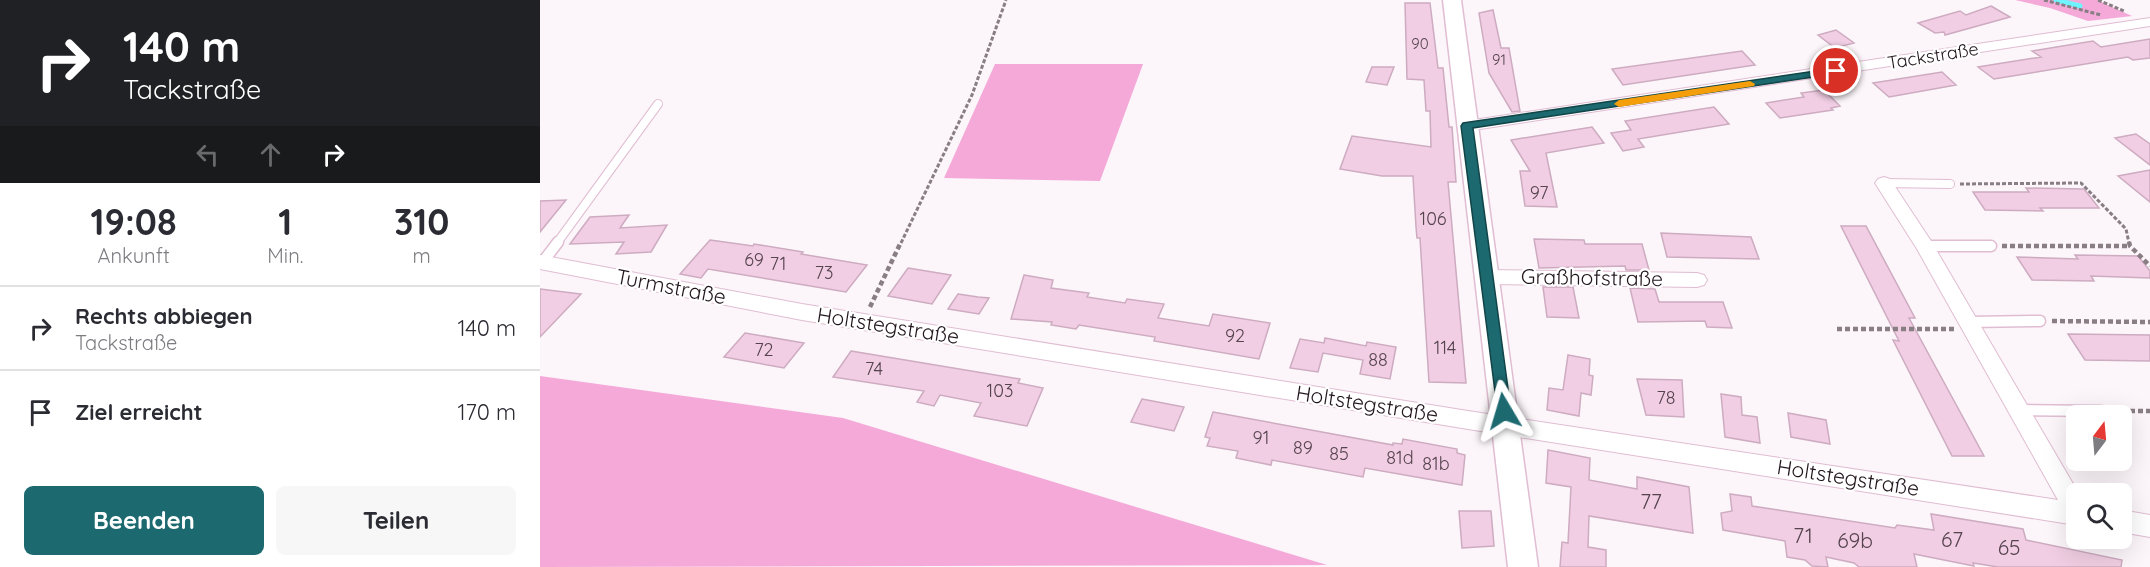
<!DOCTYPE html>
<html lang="de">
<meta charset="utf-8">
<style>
:root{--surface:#fff;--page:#f7f7f7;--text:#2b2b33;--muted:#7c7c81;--line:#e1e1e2;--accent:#1c696f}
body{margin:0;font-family:Quicksand,sans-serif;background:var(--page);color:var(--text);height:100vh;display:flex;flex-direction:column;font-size:22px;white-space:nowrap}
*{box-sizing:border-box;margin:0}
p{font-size:20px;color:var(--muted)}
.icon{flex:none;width:33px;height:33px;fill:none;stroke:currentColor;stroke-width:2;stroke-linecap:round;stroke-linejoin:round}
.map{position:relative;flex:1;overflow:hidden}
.panel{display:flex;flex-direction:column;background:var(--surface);width:540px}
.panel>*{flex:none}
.guide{background:#202124;color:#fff;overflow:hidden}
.needle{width:39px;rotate:16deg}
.buttons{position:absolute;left:1526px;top:405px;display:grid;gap:12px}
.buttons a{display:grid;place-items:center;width:66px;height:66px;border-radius:9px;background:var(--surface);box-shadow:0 6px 24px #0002;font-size:30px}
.pin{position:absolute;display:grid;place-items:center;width:51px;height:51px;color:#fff;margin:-26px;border:3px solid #fff;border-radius:50%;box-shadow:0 2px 6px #0007}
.me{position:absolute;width:66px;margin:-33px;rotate:353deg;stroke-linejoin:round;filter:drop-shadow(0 0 4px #0008)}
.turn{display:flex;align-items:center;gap:21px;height:126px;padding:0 24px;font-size:27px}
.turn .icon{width:78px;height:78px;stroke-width:2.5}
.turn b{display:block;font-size:42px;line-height:51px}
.lanes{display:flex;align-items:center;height:57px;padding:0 24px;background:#0003;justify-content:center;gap:30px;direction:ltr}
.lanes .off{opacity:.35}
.eta{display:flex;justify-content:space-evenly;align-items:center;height:102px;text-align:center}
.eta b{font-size:36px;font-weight:700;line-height:42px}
.primary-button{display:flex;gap:12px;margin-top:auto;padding:12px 24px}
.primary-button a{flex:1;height:69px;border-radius:9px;background:var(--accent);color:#fff;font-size:24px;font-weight:700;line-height:69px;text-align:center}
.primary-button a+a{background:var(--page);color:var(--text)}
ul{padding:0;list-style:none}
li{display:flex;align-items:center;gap:18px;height:84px;padding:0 24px;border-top:2px solid var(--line)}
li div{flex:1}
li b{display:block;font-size:22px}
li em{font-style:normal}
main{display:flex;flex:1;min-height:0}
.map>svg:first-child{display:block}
.green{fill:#f4a9d9}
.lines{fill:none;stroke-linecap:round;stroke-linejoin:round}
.stream{stroke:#6ff4fe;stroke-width:5}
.building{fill:#f1cee3;stroke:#cdabc0;stroke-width:1.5}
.service-far1-casing{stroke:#e0bdd2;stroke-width:10}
.service-casing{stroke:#e0bdd2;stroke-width:13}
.minor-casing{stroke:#e0bdd2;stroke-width:2}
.tertiary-casing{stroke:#e0bdd2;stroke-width:3}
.path-far1{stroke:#887e83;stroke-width:3;stroke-dasharray:4 2;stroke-linecap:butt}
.path{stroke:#887e83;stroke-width:4.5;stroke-dasharray:5 3;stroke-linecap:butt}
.service-far1{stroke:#fff;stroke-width:8}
.service{stroke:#fff;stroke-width:10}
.minor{fill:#fff;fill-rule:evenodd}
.tertiary{fill:#fff;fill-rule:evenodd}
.route{fill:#1c696f;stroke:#124448;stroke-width:1.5}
.slow{fill:#f59e0b}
.labels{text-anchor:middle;stroke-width:4.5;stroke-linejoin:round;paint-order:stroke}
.far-number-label{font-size:15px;fill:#55434e}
.far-street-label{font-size:18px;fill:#21151c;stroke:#fff}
.number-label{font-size:18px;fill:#55434e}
.street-label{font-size:21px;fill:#21151c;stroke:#fff}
.near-number-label{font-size:21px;fill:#55434e}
</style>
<main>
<section class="panel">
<div class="guide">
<div class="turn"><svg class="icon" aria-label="right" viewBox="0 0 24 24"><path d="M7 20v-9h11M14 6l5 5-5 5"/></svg><div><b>140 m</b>Tackstraße</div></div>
<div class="lanes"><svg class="icon off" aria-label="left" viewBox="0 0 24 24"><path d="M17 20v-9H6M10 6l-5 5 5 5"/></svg><svg class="icon off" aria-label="ahead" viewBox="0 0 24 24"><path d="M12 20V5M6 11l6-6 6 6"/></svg><svg class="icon" aria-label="right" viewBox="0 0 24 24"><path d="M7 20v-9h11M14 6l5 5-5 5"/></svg></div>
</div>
<div class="eta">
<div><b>19:08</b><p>Ankunft</p></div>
<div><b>1</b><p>Min.</p></div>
<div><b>310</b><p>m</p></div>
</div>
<ul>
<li><svg class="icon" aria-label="right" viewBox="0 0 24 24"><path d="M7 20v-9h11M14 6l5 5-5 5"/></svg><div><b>Rechts abbiegen</b><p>Tackstraße</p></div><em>140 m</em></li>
<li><svg class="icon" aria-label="arrive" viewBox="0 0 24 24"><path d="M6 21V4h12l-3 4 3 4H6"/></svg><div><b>Ziel erreicht</b></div><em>170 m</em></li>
</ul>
<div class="primary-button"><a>Beenden</a><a>Teilen</a></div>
</section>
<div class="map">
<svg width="1610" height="567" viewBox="0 0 1610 567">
<rect width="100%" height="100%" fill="#fcf5f9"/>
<!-- green -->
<path class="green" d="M1475,0H1557L1592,16L1548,21L1510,8Z
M455,64H603L560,181L404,178Z
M0,376L303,418L787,565L0,567Z"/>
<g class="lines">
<!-- stream -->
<path class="stream" d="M1516,0L1540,6"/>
</g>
<!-- building -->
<path class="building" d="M865,3H890L898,68H903L909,127H912L916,182H908L926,383L889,382L880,238H877L876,227L873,176H842L800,169L812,136L891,147L890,111H886L884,80L867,79Z
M1451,6L1470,17L1405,35L1404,32L1395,33L1378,23L1420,11L1426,15Z
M953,10L961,48H969L980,111L972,112L949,73L939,13Z
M1296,30L1314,43L1295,48L1278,35Z
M1610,39V58L1593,60L1588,57L1454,79L1438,67L1501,57L1492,51L1553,41L1561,47Z
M1202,51L1215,65L1083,85L1072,69Z
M832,67H854L847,85L826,82Z
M1402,72L1416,85L1349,97L1333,83Z
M1284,90L1300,106L1291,108L1293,110L1240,118L1226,103L1264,97L1261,93Z
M1174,107L1189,124L1098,139L1104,147L1083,151L1071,133L1091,130L1085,121Z
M1052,127L1064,143L1006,153L1017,207L985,206L980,171H990L971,140Z
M1596,134L1610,144V165L1575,138Z
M1610,170V202L1578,176Z
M1486,188L1544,189L1559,208H1500L1503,211L1445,210L1433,192H1489Z
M26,200L0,232V201Z
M89,215L80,228L127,225L111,252L76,254L84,242L30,244L50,217Z
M1301,226H1326L1375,318H1369L1444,456H1412L1353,340L1359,341Z
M1121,233L1211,237L1219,259L1127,257Z
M994,239L1044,240L1045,244H1102L1109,270H1086L1085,266L999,268Z
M170,240L213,246L214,244L263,252L261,254L327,265L306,292L168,269L161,278L140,274Z
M1535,255L1598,256L1610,271V278L1551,276L1554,281L1492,280L1477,257L1538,259Z
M368,268L411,275L392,304L348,296Z
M484,275L513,280L511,288L549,293L547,297L585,303L587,299L624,304L618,318L669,326L673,314L730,323L719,359L614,341L615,337L539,325L536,329L511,325L512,322L471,319Z
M1003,287H1033L1039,318L1007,317Z
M1090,288L1115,289L1119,302H1183L1192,328L1167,327L1165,321L1098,322Z
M0,289L41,294L0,337Z
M418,294L438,297L449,298L439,314L408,309Z
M205,333L264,343L244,368L184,357Z
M1528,334L1610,335V361L1545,360Z
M785,338L826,346L827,342L856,347L850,379L820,374L823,360L783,353L778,372L750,368L760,339L784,343Z
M311,351L480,379L478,383L503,388L487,426L434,416L441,403L400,395L394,406L377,402L384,391L293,377Z
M1028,355L1050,359L1049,375L1053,376L1051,395L1041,393L1039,416L1007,410L1009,388L1023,390Z
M1097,379L1142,380L1144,417L1106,415Z
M1181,394L1201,397L1202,415L1217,417L1220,443L1185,437Z
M602,399L644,407L634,431L591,422Z
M673,412L853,445V443L862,444L863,439L917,449V453L925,455L922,485L825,468L823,477L732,460L731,465L696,458L698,451L667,446L670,438L665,437Z
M1248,413L1286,420L1290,444L1251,437Z
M1008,450L1050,458L1049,480L1097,489V477L1149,487L1153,533L1049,516L1048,547L1066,550V567H1020L1022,542L1028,543L1031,487L1006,483Z
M1190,494L1211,497L1212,506L1355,528L1357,525L1394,530L1391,514L1483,529L1486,540L1582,560L1581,567H1458L1433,563L1434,566L1374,554L1377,567H1319L1314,563L1286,557L1288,567L1272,566L1265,560L1247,557L1245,541L1183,530L1181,513L1192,511Z
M919,511H951L954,546L922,548Z"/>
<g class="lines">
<!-- service-far1 casing -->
<g class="service-far1-casing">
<path id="service-far1" d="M1344,183L1410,184
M17,243L118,104"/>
</g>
<!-- service casing -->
<g class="service-casing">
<path id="service" d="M1384,246H1451
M2,263L18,242
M1428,322L1500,321
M1480,410L1561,411"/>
</g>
<!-- minor casing -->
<g class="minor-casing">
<path id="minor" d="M1610,18V26L927,131L921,130L919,126L921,122L927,121Z
M1344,177L1350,179L1391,241L1539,494H1536V525L928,429L262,320L0,269V255L262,304L928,411L1518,500L1377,249L1335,183L1338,179Z
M946,270L1157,273L1164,275L1167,280L1164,285L1157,287L946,284L939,282L936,277L939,272Z
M1581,510L1610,515V537L1581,532Z"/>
</g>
<!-- tertiary casing -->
<g class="tertiary-casing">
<path id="tertiary" d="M903,0H921L998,567H968Z"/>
</g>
<!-- path-far1 -->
<path class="path-far1" d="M1504,0L1561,15
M1558,0L1584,11
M1420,184L1541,183L1586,229L1589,243
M361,243L432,95L466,0"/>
<!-- path -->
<path class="path" d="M1589,242L1590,246L1610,266
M1462,246H1590
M330,307L361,242
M1512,321L1610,322
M1297,329H1414
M1574,411H1610"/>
<!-- service-far1 -->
<use href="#service-far1" class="service-far1"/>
<!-- service -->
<use href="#service" class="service"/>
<!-- minor -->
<use href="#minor" class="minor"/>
<!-- tertiary -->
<use href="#tertiary" class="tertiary"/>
</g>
<!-- route -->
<path class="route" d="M1296,68L1300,69V73L933,128L971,411L969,415L964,417L958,415L921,126L923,123Z"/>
<!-- slow -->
<path class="slow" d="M1210,81L1215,84L1214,86L1079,107L1074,104L1079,100Z"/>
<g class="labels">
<!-- far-number labels -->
<g class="far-number-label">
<text x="880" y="49">90</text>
<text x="959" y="65">91</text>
</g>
<!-- far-street labels -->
<g class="far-street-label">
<text transform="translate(1393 56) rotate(-9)" y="6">Tackstraße</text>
</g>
<!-- number labels -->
<g class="number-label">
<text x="999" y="199">97</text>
<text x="893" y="225">106</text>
<text x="214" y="266">69</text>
<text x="238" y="270">71</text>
<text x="284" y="279">73</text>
<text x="695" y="342">92</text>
<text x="905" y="354">114</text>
<text x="224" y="356">72</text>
<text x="838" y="366">88</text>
<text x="334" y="375">74</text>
<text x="460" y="397">103</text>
<text x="1126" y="404">78</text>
<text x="721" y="444">91</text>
<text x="763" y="454">89</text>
<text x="799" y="460">85</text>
<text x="860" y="464">81d</text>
<text x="896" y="470">81b</text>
</g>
<!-- street labels -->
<g class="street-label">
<text transform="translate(1052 278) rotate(1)" y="7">Graßhofstraße</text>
<text transform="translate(131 287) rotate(11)" y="7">Turmstraße</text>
<text transform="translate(348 326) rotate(9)" y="7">Holtstegstraße</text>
<text transform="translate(827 404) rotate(9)" y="7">Holtstegstraße</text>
<text transform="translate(1308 478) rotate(9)" y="7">Holtstegstraße</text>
</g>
<!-- near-number labels -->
<g class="near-number-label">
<text x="1111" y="509">77</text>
<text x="1263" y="543">71</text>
<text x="1412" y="547">67</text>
<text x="1315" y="548">69b</text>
<text x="1469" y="555">65</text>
</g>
</g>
</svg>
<div class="buttons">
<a><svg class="needle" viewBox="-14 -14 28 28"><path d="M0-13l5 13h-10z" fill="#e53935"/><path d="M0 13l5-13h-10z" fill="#7c7c81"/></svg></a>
<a><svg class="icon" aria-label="search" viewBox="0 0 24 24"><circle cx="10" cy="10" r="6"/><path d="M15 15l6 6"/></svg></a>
</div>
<div class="pin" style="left:1296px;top:71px;background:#d93025"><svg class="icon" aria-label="arrive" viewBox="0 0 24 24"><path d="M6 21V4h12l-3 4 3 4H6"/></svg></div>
<svg class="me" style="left:964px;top:411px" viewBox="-20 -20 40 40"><path d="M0-17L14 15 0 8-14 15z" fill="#1c696f" stroke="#fff" stroke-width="4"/></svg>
</div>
</main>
